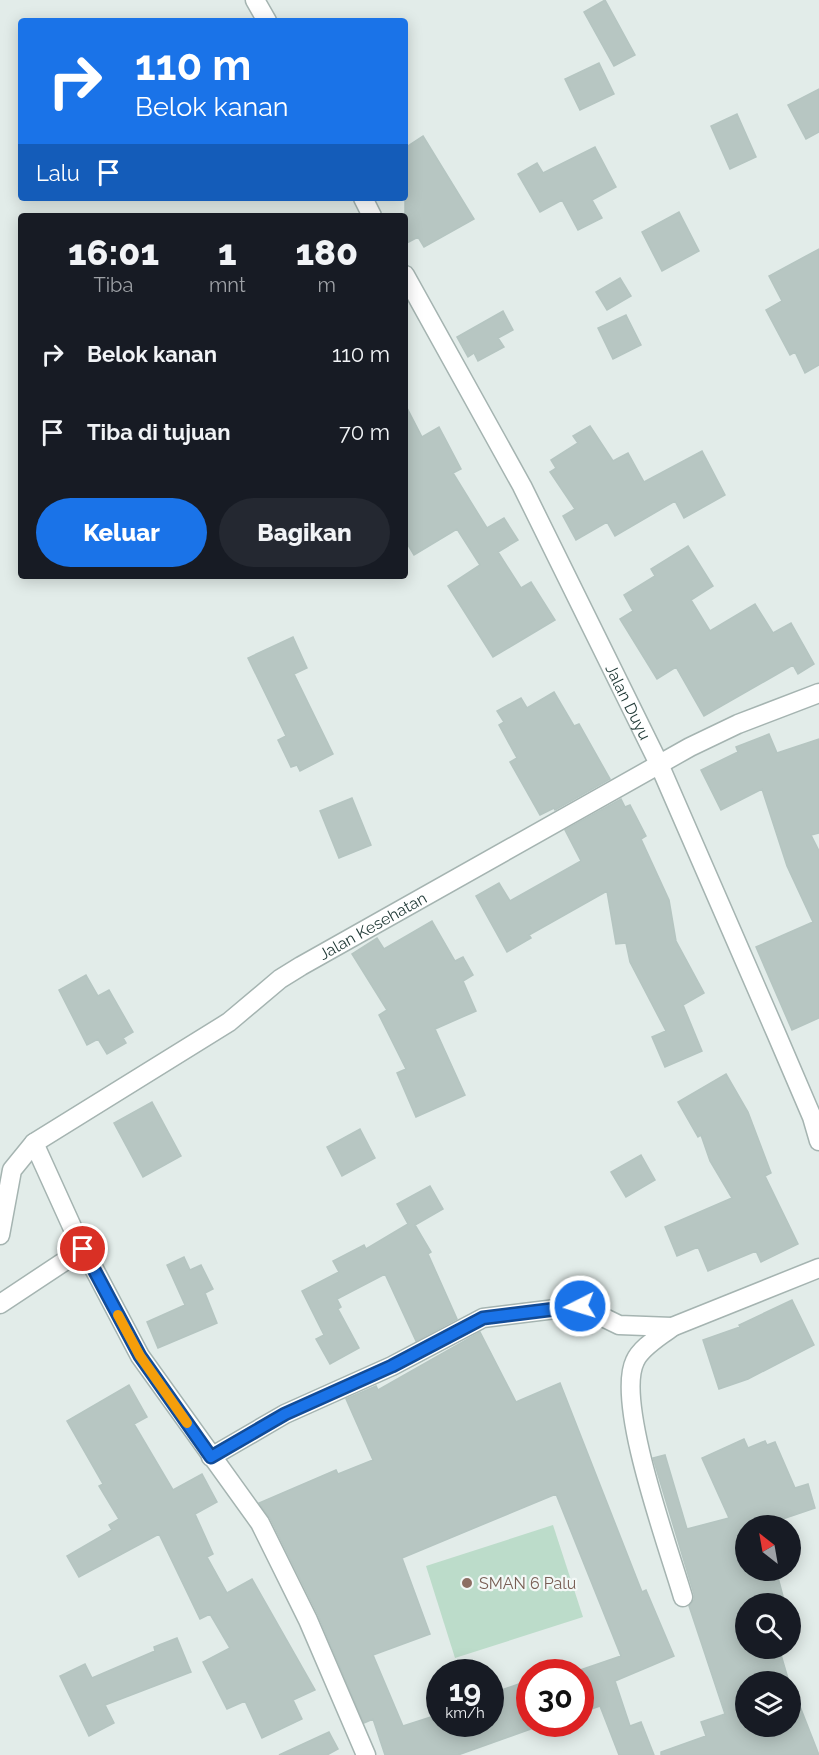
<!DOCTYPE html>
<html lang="id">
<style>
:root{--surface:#171b24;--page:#242831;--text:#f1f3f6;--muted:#9ea1a6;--accent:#1a73e8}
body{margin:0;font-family:Raleway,sans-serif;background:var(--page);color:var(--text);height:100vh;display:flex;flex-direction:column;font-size:22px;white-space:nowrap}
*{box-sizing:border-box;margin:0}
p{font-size:20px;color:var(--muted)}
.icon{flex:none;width:33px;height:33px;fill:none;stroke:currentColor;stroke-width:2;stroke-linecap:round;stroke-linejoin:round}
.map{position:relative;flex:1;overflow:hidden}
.sheet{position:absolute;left:18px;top:213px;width:390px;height:366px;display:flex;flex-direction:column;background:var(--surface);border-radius:6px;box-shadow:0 3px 15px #0003}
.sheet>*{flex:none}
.guide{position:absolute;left:18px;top:18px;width:390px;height:183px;border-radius:6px;box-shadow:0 3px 15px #0003;background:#1a73e8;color:#fff;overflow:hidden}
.needle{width:39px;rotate:329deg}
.tools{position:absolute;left:735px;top:1515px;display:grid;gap:12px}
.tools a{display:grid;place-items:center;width:66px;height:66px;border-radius:50%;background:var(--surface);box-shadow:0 3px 15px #0003;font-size:30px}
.speed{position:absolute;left:426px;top:1659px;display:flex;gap:12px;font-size:30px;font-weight:700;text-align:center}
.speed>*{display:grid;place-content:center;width:78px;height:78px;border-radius:50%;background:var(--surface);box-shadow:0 3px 15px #0003;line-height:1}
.speed small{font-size:15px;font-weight:400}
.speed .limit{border:9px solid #d22;background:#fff;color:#111}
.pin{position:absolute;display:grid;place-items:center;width:51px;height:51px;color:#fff;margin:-26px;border:3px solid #fff;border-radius:50%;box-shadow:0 2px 6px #0007}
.me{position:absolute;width:66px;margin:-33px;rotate:265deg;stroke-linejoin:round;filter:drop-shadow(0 0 4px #0008)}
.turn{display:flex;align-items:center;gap:21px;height:126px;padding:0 18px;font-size:27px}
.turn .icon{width:78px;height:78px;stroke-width:2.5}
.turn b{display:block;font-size:42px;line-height:51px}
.then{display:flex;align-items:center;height:57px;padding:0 18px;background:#0003;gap:12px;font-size:22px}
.eta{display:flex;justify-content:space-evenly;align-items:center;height:102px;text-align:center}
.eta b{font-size:36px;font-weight:800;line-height:42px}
.cta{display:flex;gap:12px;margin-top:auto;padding:12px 18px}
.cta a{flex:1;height:69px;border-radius:36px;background:var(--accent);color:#fff;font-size:24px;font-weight:800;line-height:69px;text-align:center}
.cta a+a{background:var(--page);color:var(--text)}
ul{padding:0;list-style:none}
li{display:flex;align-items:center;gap:18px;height:78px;padding:0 18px}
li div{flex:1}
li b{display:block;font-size:22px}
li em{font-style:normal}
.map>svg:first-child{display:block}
.green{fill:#bcdcca}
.building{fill:#b7c6c2;stroke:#b5c5c1;stroke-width:1.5}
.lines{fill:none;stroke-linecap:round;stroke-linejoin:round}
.street-casing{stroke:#a5b4b1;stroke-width:21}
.street{stroke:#fff;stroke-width:18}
.route-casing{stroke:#114b97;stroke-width:15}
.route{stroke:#1a73e8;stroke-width:10}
.slow{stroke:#f59e0b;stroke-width:10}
.education-dot{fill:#8d6e63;stroke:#f2f8f6;stroke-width:2}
.labels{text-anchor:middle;stroke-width:4.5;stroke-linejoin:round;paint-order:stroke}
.street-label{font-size:16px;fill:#233c39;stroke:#f2f8f6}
.education-label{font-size:16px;fill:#785e54;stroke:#f2f8f6;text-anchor:start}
</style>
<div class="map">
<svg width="819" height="1755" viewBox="0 0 819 1755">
<rect width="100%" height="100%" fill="#e2ece9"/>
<!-- green -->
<path class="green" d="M553,1525L583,1617L455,1658L426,1566Z"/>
<!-- building -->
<path class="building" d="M605,0L635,55L614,66L584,12Z
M599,63L614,94L580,110L565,79Z
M819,89V132L806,139L788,105Z
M737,114L756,157L730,169L711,126Z
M423,136L474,219L424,247L418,237L405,244V148Z
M595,147L616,187L592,200L602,218L578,230L562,200L540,212L518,174L537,163L543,173Z
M679,212L699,251L662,271L642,232Z
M819,249V365L805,373L795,352L790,355L766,310L782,301L769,276Z
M620,278L631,296L607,310L596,292Z
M503,311L513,330L498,338L504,347L478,361L474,353L468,357L457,337Z
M626,315L641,345L613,359L598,328Z
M405,404L422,437L439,427L461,469L453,473L487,528L504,518L518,540L498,552L521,588L531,582L555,620L493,657L448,586L480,565L457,529L414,555L405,540Z
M590,426L613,461L628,453L644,482L702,451L725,495L684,518L675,501L615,536L607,522L576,540L563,516L575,509L550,472L556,468L551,460L578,443L573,436Z
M688,546L713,586L691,600L710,631L755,604L773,633L791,623L814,664L798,674L793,665L704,716L676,667L657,679L620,619L633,611L624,595L655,576L651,569Z
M293,637L307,668L294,674L333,754L300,771L297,765L291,767L278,740L286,736L248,658Z
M554,692L574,726L579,724L610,779L555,810L554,808L540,815L510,762L517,758L499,725L504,722L497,711L521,698L527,708Z
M769,734L777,753L819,739V833L811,835L819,851V1018L792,1030L756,947L813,922L787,866L762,789L721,810L701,770L738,752L736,747Z
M352,798L371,845L339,858L320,811Z
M621,799L625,807L630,805L646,836L641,839L669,900L676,941L704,993L683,1005L702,1051L665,1067L652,1037L666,1031L630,962L626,943L616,944L607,891L529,935L531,938L507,952L476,896L499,883L510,901L581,861L565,830Z
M432,921L455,961L463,957L473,975L463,981L476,1011L435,1029L465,1095L416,1117L397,1073L406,1069L379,1015L387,1010L352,954L377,938L384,949Z
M86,975L98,996L109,990L133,1032L123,1038L126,1043L107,1054L98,1039L87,1045L59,990Z
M726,1074L748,1112L771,1173L765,1176L798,1244L761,1262L756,1251L708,1271L698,1247L677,1256L665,1227L732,1198L710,1161L701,1135L698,1137L678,1102Z
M152,1102L181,1156L143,1177L114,1123Z
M360,1129L375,1158L342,1176L327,1147Z
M641,1155L655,1180L626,1197L611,1172Z
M430,1186L443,1209L415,1225L431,1252L428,1254L457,1319L416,1341L385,1274L337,1299L341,1307L338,1309L359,1348L330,1364L316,1339L324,1335L302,1291L339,1272L333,1261L364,1245L366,1249L408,1224L397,1204Z
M184,1257L190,1270L201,1265L213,1289L205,1293L217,1323L158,1348L147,1322L185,1305L167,1265Z
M792,1300L814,1345L748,1379L719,1389L703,1340L740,1327L739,1325Z
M480,1332L516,1402L560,1383L642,1592L646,1590L674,1656L615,1681L630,1726L641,1722L654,1755H619L600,1706L580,1713V1670L621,1656L556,1494L402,1558L430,1634L373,1655L403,1726L440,1714V1724H490V1694L530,1680V1724H538L539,1726L458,1755H385L373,1719L364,1723L318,1615L270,1518L259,1503L336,1470L338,1474L373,1460L346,1399L376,1386L378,1390Z
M129,1385L147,1417L134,1424L173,1490L202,1474L217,1502L195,1514L213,1554L207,1557L227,1593L252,1579L315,1690L293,1700L302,1719L262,1738L245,1701L227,1709L203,1662L230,1648L210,1614L200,1619L159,1534L79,1577L67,1556L112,1530L109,1525L119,1519L99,1486L103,1484L67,1421Z
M744,1439L748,1448L765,1441L767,1445L775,1442L795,1488L808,1484L815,1508L762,1526H746V1570H776L784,1600L770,1604H746V1648H779L789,1682H746V1726H790L792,1686L819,1755H661V1752L706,1736L701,1722L725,1714L689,1606L694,1600V1594L653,1458L665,1455L687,1529L729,1518L702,1458Z
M177,1638L191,1672L105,1705L114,1723L89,1736L60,1676L85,1664L92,1678L155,1651L154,1647Z
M329,1732L338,1749L327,1755H279Z"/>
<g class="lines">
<!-- street casing -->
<g class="street-casing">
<g id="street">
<path d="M255,0L267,21"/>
<path d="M363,198L372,216"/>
<path id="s1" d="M405,275L522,486L659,764L776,1033L812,1117L819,1141"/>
<path d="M34,1143L73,1229L140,1356L260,1523L308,1620L366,1755"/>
<path id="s2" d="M0,1235L12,1170L34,1143L229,1022L280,979L301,966L690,747L738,724L819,693"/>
<path d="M0,1304L83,1249"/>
<path d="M672,1327C661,1336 641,1347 635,1361C615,1402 669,1549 683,1597"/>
<path d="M211,1457L285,1414L392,1366L483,1318L580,1306L619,1325L672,1327L819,1268"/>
</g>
</g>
<!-- street -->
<use href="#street" class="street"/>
</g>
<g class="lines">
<!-- route casing -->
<g class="route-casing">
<path id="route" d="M83,1249L140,1356L211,1457L285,1414L392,1366L483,1318L580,1306"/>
</g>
<!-- route -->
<use href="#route" class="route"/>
<!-- slow -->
<path class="slow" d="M118,1315L140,1356L187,1423"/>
</g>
<!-- markers -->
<circle class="education-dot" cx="467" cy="1583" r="6"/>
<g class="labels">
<!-- street labels -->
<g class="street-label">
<text dy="6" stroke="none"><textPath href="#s1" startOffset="482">Jalan Duyu</textPath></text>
<text dy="6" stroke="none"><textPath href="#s2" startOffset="504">Jalan Kesehatan</textPath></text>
</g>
<!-- education labels -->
<g class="education-label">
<text x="479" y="1589">SMAN 6 Palu</text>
</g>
</g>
</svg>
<div class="tools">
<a><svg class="needle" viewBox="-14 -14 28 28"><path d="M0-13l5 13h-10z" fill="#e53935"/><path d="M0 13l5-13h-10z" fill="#9ea1a6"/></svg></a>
<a><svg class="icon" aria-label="search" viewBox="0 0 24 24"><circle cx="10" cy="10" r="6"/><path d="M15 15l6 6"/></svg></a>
<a><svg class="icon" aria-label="layers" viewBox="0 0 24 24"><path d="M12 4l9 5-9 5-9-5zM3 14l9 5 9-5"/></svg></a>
</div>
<div class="speed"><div>19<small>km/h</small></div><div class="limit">30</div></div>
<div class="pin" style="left:83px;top:1249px;background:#d93025"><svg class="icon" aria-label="arrive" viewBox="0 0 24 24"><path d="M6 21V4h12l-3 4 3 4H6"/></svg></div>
<svg class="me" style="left:580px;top:1306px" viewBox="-20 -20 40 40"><circle r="17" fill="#1a73e8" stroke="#fff" stroke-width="3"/><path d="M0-11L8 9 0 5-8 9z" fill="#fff"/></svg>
<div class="guide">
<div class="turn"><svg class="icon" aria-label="right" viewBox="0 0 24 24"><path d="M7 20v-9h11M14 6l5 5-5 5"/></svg><div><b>110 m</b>Belok kanan</div></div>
<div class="then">Lalu<svg class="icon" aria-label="arrive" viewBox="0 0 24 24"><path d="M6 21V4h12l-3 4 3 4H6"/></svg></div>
</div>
<section class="sheet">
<div class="eta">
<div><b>16:01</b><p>Tiba</p></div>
<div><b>1</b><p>mnt</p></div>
<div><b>180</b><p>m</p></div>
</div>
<ul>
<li><svg class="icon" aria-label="right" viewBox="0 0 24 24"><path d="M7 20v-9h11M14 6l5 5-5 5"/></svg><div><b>Belok kanan</b></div><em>110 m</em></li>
<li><svg class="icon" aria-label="arrive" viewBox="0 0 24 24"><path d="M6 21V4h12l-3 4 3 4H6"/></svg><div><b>Tiba di tujuan</b></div><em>70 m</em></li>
</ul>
<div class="cta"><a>Keluar</a><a>Bagikan</a></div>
</section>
</div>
